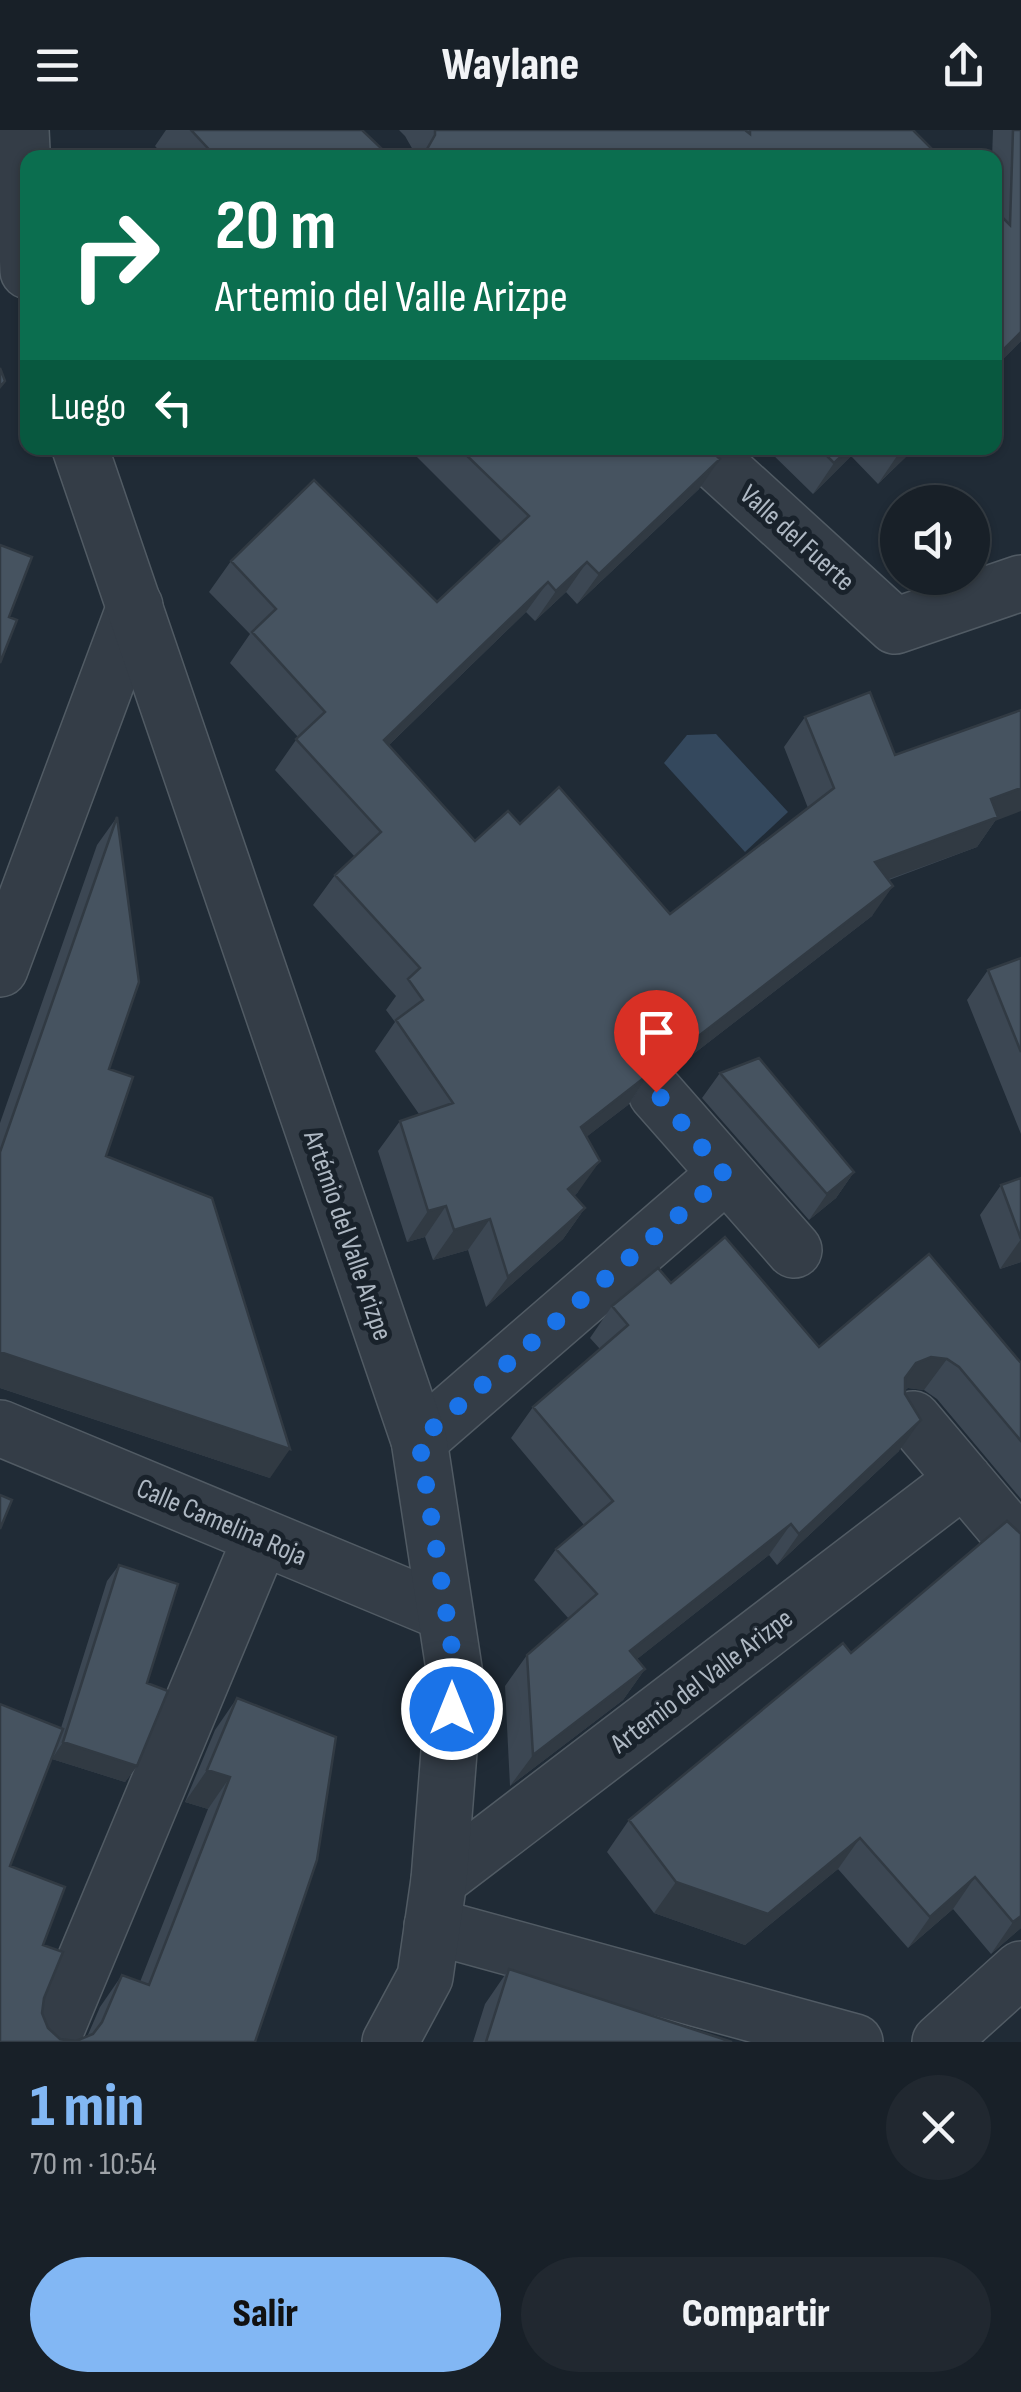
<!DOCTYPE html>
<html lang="es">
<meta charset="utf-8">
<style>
:root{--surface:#182028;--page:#212830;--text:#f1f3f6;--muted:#9fa3a8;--line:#363e45;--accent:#82b7f4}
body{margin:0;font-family:"Sofia Sans Condensed",sans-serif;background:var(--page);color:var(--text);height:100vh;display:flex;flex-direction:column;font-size:38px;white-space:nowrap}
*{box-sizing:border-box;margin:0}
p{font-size:32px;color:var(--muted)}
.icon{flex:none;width:55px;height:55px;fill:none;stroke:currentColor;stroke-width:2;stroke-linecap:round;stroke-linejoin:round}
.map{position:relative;height:1912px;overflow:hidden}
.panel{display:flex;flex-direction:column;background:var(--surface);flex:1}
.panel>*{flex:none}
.hud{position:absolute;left:20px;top:20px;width:982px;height:305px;border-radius:20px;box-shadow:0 2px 8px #0004,0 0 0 2px var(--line);background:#0b6e4f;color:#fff;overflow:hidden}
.fabs{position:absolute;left:880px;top:355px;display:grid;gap:20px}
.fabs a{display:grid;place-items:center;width:110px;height:110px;border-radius:50%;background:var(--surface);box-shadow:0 2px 8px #0004,0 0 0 2px var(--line);font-size:50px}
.pin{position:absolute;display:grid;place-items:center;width:85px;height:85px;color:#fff;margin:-102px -42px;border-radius:50% 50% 50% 0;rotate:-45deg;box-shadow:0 0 10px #0007}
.pin .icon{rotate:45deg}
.me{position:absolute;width:110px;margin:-55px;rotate:0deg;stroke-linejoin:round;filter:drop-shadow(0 0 8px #0008)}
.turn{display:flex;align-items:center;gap:35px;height:210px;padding:0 30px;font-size:45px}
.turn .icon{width:130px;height:130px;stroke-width:2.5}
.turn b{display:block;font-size:70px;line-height:85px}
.then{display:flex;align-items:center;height:95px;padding:0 30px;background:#0003;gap:20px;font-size:38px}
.round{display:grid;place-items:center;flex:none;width:105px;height:105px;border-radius:52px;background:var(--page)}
.headline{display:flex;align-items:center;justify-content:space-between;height:170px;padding:0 30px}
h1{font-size:60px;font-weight:800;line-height:75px;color:var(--accent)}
.primary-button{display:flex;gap:20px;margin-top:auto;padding:20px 30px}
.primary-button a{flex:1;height:115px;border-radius:60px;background:var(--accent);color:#111;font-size:40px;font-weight:800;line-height:115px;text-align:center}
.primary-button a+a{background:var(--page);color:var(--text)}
header{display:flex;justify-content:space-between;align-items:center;height:130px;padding:0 30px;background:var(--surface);font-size:45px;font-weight:800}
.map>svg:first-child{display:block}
.water{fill:#34485d}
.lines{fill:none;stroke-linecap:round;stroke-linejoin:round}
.minor-casing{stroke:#515b64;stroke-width:58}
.tertiary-casing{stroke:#515b64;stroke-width:58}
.minor{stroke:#343d47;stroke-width:55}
.tertiary{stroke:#343d47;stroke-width:55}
.wall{fill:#3c4753}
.shaded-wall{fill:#313a43}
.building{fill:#465360;stroke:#313a43;stroke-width:2.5}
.route{stroke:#1a73e8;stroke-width:18;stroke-dasharray:0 32.4}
.labels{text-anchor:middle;stroke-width:10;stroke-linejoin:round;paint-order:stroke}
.street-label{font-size:28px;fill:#aeb8c3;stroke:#19222b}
</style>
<header><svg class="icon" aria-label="menu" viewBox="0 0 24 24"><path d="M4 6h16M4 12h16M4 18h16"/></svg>Waylane<svg class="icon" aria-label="share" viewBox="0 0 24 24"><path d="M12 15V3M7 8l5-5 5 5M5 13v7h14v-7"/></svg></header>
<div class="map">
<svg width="1021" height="1912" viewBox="0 0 1021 1912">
<rect width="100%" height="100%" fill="#202b36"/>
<!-- water -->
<path class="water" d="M716,604L788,682L745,722L664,633L687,605Z"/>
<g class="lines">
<!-- minor casing -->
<g class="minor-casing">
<path id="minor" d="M700,318L895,496L1021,453
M0,839L135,476
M656,963L794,1120
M913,1289L1021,1417
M0,1298L445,1483
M419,1310L725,1045
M439,1750L964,1349
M432,1796L855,1912
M51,1912L261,1408
M940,1912L1021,1839"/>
</g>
<!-- tertiary casing -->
<g class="tertiary-casing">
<path id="tertiary" d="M21,0L28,141
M80,318L419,1310L455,1545L439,1750L425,1847L390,1912"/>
</g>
<!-- minor -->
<use href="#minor" class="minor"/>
<!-- tertiary -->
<use href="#tertiary" class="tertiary"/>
</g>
<!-- wall -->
<path class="wall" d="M166,0H362L384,21L398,28H166L155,16Z
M399,0H913L413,27V20L405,6Z
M993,0H1021V211L995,237V28H992Z
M418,318H708L699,359L577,474L566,462L535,491L526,482L388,616L475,711L520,694L670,784L808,678L784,617L805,587L895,625L995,691L977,717L889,750L872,786L674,939L665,933H649V944L628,975L586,1007L578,1062L574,1066L585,1078L563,1109L486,1177L468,1120L433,1130L425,1107L407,1112L378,1021L400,991L419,984L375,921L395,892L386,880L396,866L313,775L335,745L355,727L275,640L298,607L230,533L250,504L209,462L231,431L437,472L502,412L417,327L421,320Z
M766,318H915L878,354L851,326L813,364Z
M117,687L106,1026L270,1348L0,1258V993L97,715Z
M1021,828V1004L967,870L988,840Z
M720,943L854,1042L836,1068L809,1090L702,968Z
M1021,1048V1132L1000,1139L980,1085L1001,1055Z
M671,1153L819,1217L1021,1233V1369L937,1269L924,1260L908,1258L905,1260L899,1321L777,1435L769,1425L637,1529L645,1539L623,1570L510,1656L505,1556L527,1525L569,1489L534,1450L556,1419L584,1395L511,1308L533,1277L600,1219L590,1208L612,1176Z
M1021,1404V1798L991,1824L953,1779L908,1818L838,1739L745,1815L654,1783L607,1722L629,1690L851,1523Z
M119,1435L147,1553L137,1636L125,1652L52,1629L10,1736L43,1815L44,1868L42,1883L48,1898L60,1909L76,1911L87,1907L100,1877L122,1845L140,1852L208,1679L185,1672L215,1600L237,1568L255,1912H0V1574L61,1598L107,1451Z
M509,1839L732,1912H473L485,1874Z"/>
<!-- shaded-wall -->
<path class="shaded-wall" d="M1021,202V211L995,237V228Z
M850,318H856L851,326L813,364L834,333Z
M905,318H915L878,354L899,323Z
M720,329L699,359L577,474L599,444Z
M587,432L566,462L535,491L556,461Z
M548,452L526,482L362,641L384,610Z
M1021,658V681L995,691L977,717L853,762L875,732L991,669Z
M893,756L872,786L674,939L696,908Z
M672,902H687L665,933L651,932L635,940L656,910Z
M649,944L628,975L559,1028L581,997Z
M600,1031L578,1062L546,1089L568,1059Z
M854,1042L836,1068L809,1090L827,1064Z
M446,1076L425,1107L407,1112L428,1081Z
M585,1078L563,1109L486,1177L508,1147Z
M490,1089L468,1120L433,1130L454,1100Z
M1021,1109V1132L1000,1139Z
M0,1222L290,1319L270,1348L0,1258Z
M931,1227L947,1229L924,1260L908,1258L894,1265L916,1233Z
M921,1290L899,1321L777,1435L799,1404Z
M791,1394L769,1425L608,1552L630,1521Z
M645,1539L623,1570L510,1656L533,1625Z
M63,1612L137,1636L125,1652L52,1629Z
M207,1640L230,1647L208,1679L185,1672Z
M860,1708L838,1739L745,1815L654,1783L676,1752Z
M975,1747L953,1779L908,1818L930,1787Z
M1021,1786V1798L991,1824L1013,1792Z"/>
<!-- building -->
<path class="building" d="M191,0H362L384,21L398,28H217Z
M435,0H745L750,4V0H913L941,28H408L413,27L427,19L435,5Z
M1013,0H1021V202L995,228V80L1010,95Z
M0,238L5,251L0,257Z
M459,318H708L720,329L599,444L587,432L556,461L548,452L384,610L475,711L508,681L520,694L559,657L670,784L834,658L805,587L870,562L895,625L1021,580V658L991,669L998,687L875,732L893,756L696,908L687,902H672L656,910L648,923L649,944L581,997L600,1031L568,1059L585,1078L508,1147L490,1089L454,1100L446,1076L428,1081L400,991L453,973L396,890L423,870L408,849L420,838L335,745L381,702L296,609L325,582L252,502L276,479L231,431L314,350L437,472L529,386Z
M819,318H850L834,333Z
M894,318H905L899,323Z
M0,415L32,427L9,487L17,490L0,533Z
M117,687L139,852L109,939L133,947L106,1026L212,1068L290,1319L0,1222V1022Z
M1021,828V922L988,840Z
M759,928L854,1042L827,1064L720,943Z
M1021,1048V1109L1001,1055Z
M725,1107L819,1217L929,1124L1021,1233V1311L959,1237L947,1229L931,1227L916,1233L905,1248V1264L921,1290L799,1404L791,1394L630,1521L645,1539L533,1625L527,1525L597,1464L556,1419L613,1371L533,1277L628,1195L612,1176L658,1138L671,1153Z
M0,1365L12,1370L0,1399Z
M1007,1391L1021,1404V1786L1013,1792L975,1747L930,1787L860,1708L768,1784L676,1752L629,1690L843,1513L851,1523Z
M119,1435L178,1454L147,1553L168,1561L137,1636L63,1612Z
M237,1568L336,1607L317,1730L255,1912H0V1574L63,1599L10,1736L65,1757L43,1815L63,1822L44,1868L42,1883L48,1898L60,1909L76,1911L93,1904L102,1892L122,1845L149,1855L230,1647L207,1640Z
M509,1839L732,1912H486Z"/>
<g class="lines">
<!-- route -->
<path class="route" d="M452,1579L456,1544L419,1310L725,1045L656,962"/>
</g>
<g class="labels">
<!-- street labels -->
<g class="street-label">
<text transform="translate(798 407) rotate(42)" y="10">Valle del Fuerte</text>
<text transform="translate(349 1105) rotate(71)" y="10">Artémio del Valle Arizpe</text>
<text transform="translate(222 1391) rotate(23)" y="10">Calle Camelina Roja</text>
<text transform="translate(701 1550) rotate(-37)" y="10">Artemio del Valle Arizpe</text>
</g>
</g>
</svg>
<div class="fabs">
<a><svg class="icon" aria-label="sound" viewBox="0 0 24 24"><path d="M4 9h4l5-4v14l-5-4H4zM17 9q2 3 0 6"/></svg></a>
</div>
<div class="pin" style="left:656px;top:962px;background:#d93025"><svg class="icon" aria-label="arrive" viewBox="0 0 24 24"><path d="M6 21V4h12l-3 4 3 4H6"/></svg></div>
<svg class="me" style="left:452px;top:1579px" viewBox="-20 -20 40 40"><circle r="17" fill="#1a73e8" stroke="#fff" stroke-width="3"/><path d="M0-11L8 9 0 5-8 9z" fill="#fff"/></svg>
<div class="hud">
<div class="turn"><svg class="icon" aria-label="right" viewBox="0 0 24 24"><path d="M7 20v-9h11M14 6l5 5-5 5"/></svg><div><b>20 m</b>Artemio del Valle Arizpe</div></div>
<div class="then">Luego<svg class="icon" aria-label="left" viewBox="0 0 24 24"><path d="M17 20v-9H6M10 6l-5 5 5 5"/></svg></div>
</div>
</div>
<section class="panel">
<div class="headline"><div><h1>1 min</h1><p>70 m · 10:54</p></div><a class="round"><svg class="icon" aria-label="close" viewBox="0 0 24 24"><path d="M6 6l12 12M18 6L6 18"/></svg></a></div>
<div class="primary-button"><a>Salir</a><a>Compartir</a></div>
</section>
